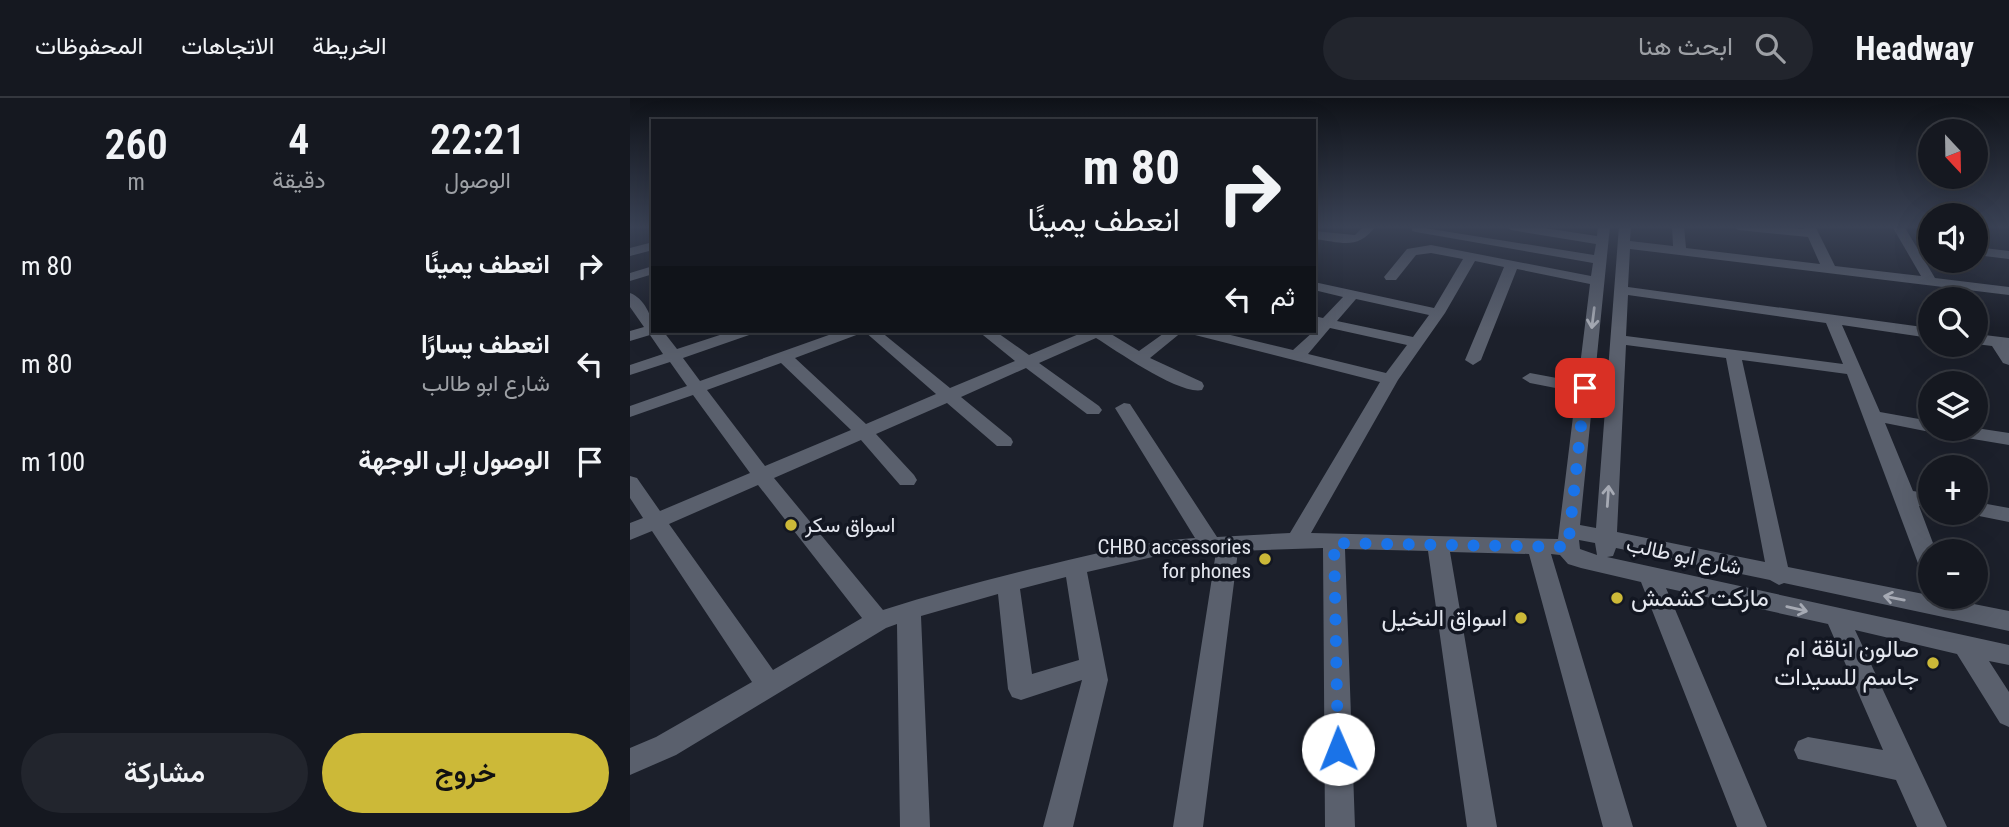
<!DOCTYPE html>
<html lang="ar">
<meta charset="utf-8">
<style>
:root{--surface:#151820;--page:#22252d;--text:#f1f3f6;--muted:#9da0a5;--line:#34373e;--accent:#ccb938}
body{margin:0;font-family:"Roboto Condensed",Vazirmatn,sans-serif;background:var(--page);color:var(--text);direction:rtl;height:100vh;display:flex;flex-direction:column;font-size:26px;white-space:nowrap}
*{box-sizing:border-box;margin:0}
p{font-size:23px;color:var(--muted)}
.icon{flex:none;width:38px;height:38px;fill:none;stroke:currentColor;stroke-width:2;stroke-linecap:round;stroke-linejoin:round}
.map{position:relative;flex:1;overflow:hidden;direction:ltr}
.side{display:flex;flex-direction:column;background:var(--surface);width:630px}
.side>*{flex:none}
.guide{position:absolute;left:21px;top:21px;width:665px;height:214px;border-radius:0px;box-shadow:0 7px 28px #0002,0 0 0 2px var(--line);direction:rtl;background:#151820;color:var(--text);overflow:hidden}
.needle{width:46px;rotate:158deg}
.fabs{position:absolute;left:1288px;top:21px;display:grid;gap:14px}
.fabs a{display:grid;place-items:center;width:70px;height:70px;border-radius:50%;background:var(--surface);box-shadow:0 7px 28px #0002,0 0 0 2px var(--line);font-size:35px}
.pin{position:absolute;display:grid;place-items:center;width:60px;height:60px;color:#fff;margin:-30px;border-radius:14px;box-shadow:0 4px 10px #0006}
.me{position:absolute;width:77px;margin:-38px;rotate:359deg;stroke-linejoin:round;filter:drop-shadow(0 0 5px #0008)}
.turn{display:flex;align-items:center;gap:24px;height:147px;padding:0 21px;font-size:32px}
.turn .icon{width:91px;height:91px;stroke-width:2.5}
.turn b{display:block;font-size:49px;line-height:60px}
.then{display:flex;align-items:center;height:66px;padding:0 21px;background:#0003;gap:14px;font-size:26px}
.eta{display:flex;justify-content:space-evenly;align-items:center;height:119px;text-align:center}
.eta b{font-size:42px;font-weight:600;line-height:49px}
.primary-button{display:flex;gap:14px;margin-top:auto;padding:14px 21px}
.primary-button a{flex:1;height:80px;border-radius:42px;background:var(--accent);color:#111;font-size:28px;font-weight:600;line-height:80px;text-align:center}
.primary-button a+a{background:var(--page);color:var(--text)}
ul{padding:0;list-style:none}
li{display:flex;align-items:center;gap:21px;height:98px;padding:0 21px}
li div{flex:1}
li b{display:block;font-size:26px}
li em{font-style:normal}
header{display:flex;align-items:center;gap:42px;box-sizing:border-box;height:98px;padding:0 35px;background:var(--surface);border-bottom:2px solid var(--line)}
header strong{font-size:33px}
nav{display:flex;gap:38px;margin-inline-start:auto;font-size:24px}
.search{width:490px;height:63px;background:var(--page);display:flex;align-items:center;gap:18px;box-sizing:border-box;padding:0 24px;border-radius:38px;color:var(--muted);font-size:26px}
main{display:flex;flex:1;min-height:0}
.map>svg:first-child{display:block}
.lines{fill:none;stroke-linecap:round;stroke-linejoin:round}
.minor{fill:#5a606d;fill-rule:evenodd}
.oneway{stroke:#a6aab4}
.route{stroke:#1a73e8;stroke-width:12;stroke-dasharray:0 21.6}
.poi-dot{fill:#ccb938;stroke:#131722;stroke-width:2.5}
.labels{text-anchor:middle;stroke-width:7;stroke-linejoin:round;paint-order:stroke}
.poi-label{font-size:21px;fill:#e4e7ef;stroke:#131722;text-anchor:start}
.street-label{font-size:21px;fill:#e4e7ef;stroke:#131722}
.near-poi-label{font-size:24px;fill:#e4e7ef;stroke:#131722;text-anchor:end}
</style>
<header>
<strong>Headway</strong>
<div class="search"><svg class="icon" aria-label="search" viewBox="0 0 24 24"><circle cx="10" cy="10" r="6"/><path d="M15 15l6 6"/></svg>ابحث هنا</div>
<nav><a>الخريطة</a><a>الاتجاهات</a><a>المحفوظات</a></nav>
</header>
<main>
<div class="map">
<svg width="1379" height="729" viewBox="0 0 1379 729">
<rect width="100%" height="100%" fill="#1c202b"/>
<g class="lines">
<!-- minor -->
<path class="minor" d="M734,128H746C727,153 712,144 684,141V133L725,137Z
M782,128L964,157L966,146L881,132L875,128H901L967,138L968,128H980L950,427L966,430L989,128H1001L1000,143L1043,148L1042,128H1054L1056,150L1190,166L1178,139L1108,132L1102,128H1139L1174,131L1173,128H1185L1205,168L1291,178L1262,128H1274L1305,180L1379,189V197L1000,151L998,189L1300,230V240L1212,227L1250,314L1300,323V331H1307L1300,334L1255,325L1283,393L1300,396V410L1289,408L1306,453H1300V476L1292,474L1289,468L1217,276L1112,262L1158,469L1379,513V533L1154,485L1149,487L1140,482L986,450L983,458L977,459L1379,547V567L1359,563L1379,594V629L1370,625L1327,556L1225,532L1317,729H1287L1266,682L1168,661L1164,652L1168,643L1178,639L1253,652L1198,526L1036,490L1137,729H1107L1011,484L951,470L938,466L930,457L921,456L1003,729H973L899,456L820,454L867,729H837L798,453L715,451L725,729H695L693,450L608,453L573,729H543L586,454L527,458L457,474L478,582L443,729H413L452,582L391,602L382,599L378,591L368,496L291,518L300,729H270L267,526L256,530L46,657L0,677V650L26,639L122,584L22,433L0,442V425L13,420L0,400V378L7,380L30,413L120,375L63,297L0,319V308L57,288L40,264L0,277V267L33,256L20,237L0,243V233L14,229L0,209V195C14,200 23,219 23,233H33L47,251L102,233H124L122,236L53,260L70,283L210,233H231L229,236L165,260L236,326L306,296L234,233H250L320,290L385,263L348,233H365L399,257L456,233H476L509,253L537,233H553L520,260L572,284L574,288L572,292C549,297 487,253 466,240L409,265L469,308L472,312L469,316H457L396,270L331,299L381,340L383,344L381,348H367L317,305L246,336L284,377L287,382L284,387H270L231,342L144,380L253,512C306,495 362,480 418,467C467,455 515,443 565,440L485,310L494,305L500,306L587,439L660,435L750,284L561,236L559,233H584L663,252L684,233L687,227H684V218L693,220L713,199L684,192V184L804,210L833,161L801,155L786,157L766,182H756L754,179L777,151L801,147L961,178L963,165L786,134L782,133ZM845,163L874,169L835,262L843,267L851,262L887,171L960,186L948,284L900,275L892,280L900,285L946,294L928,441L681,435L768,282L815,215ZM998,197L1196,225L1213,266L996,238ZM726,201L799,217L783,239L707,223ZM700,230L777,247L756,275L678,256ZM996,247L1096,260L1135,464L987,434ZM151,265L221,332L135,368L77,292ZM128,387L232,520L143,572L39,426ZM949,442L965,445L967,457L950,451ZM436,479L449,562L402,576L390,491Z
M23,144V152L0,158V150Z
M1346,149L1379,153V161L1346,157Z
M23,168V176L0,183V175Z
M1346,236L1379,240V267L1373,265L1362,248L1346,246Z
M1346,330L1379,335V347L1319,337L1310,331Z
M1346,404L1379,410V424L1339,416L1346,415Z"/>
</g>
<!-- one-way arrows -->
<defs><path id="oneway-shaft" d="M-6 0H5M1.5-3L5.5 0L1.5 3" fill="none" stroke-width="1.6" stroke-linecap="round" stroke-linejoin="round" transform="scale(1.75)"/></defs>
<g class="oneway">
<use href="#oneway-shaft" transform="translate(963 220) rotate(97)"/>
<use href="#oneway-shaft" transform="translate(978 398) rotate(-86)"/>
<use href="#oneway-shaft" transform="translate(1264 500) rotate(-169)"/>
<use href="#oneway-shaft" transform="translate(1167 511) rotate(13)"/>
</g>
<!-- sky -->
<linearGradient id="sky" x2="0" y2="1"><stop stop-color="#0f1218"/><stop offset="0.56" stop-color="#3a4255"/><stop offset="1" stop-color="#3a4255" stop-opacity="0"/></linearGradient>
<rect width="1379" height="230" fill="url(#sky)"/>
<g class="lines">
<!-- route -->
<path class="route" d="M708,651L704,445L938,449L955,290"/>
</g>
<!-- markers -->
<g class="poi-dot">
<circle cx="161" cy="427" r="7"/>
<circle cx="635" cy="461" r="7"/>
<circle cx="987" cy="500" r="7"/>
<circle cx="891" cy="520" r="7"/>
<circle cx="1303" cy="565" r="7"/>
</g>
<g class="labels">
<!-- poi labels -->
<g class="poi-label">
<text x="175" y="434">اسواق سكر</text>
<text x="621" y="456" text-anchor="end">CHBO accessories<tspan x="621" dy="24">for phones</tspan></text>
</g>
<!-- street labels -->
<g class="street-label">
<text transform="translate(1054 458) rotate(12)" y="7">شارع ابو طالب</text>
</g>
<!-- near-poi labels -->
<g class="near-poi-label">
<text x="1001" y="508" text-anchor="start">ماركت كشمش</text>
<text x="877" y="528">اسواق النخيل</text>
<text x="1289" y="559">صالون اناقة ام<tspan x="1289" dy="28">جاسم للسيدات</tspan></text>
</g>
</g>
</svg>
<div class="fabs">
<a><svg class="needle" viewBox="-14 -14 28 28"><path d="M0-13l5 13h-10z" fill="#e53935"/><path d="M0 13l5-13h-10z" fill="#9da0a5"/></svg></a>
<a><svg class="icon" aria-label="sound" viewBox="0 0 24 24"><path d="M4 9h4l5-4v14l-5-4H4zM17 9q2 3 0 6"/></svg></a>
<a><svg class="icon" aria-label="search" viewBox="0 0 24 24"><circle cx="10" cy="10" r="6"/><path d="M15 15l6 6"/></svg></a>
<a><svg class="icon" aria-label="layers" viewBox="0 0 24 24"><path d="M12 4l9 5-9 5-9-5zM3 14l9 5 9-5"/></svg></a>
<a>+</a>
<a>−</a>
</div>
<div class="pin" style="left:955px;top:290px;background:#d93025"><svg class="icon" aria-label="arrive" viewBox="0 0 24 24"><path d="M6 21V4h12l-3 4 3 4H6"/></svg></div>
<svg class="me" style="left:708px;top:651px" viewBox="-20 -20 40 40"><circle r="19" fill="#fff"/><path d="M0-13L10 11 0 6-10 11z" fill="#1a73e8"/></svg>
<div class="guide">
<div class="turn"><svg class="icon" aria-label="right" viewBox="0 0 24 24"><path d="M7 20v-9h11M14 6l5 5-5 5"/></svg><div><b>80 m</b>انعطف يمينًا</div></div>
<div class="then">ثم<svg class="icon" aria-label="left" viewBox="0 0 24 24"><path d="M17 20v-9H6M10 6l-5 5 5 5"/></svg></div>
</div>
</div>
<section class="side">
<div class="eta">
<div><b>22:21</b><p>الوصول</p></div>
<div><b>4</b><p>دقيقة</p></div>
<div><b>260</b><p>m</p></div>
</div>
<ul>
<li><svg class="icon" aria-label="right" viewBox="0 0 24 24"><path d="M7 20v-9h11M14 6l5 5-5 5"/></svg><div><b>انعطف يمينًا</b></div><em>80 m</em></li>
<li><svg class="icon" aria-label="left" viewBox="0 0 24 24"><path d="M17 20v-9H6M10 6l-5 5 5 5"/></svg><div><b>انعطف يسارًا</b><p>شارع ابو طالب</p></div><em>80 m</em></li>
<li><svg class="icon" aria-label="arrive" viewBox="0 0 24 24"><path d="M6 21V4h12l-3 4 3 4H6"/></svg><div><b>الوصول إلى الوجهة</b></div><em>100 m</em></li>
</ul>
<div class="primary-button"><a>خروج</a><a>مشاركة</a></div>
</section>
</main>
